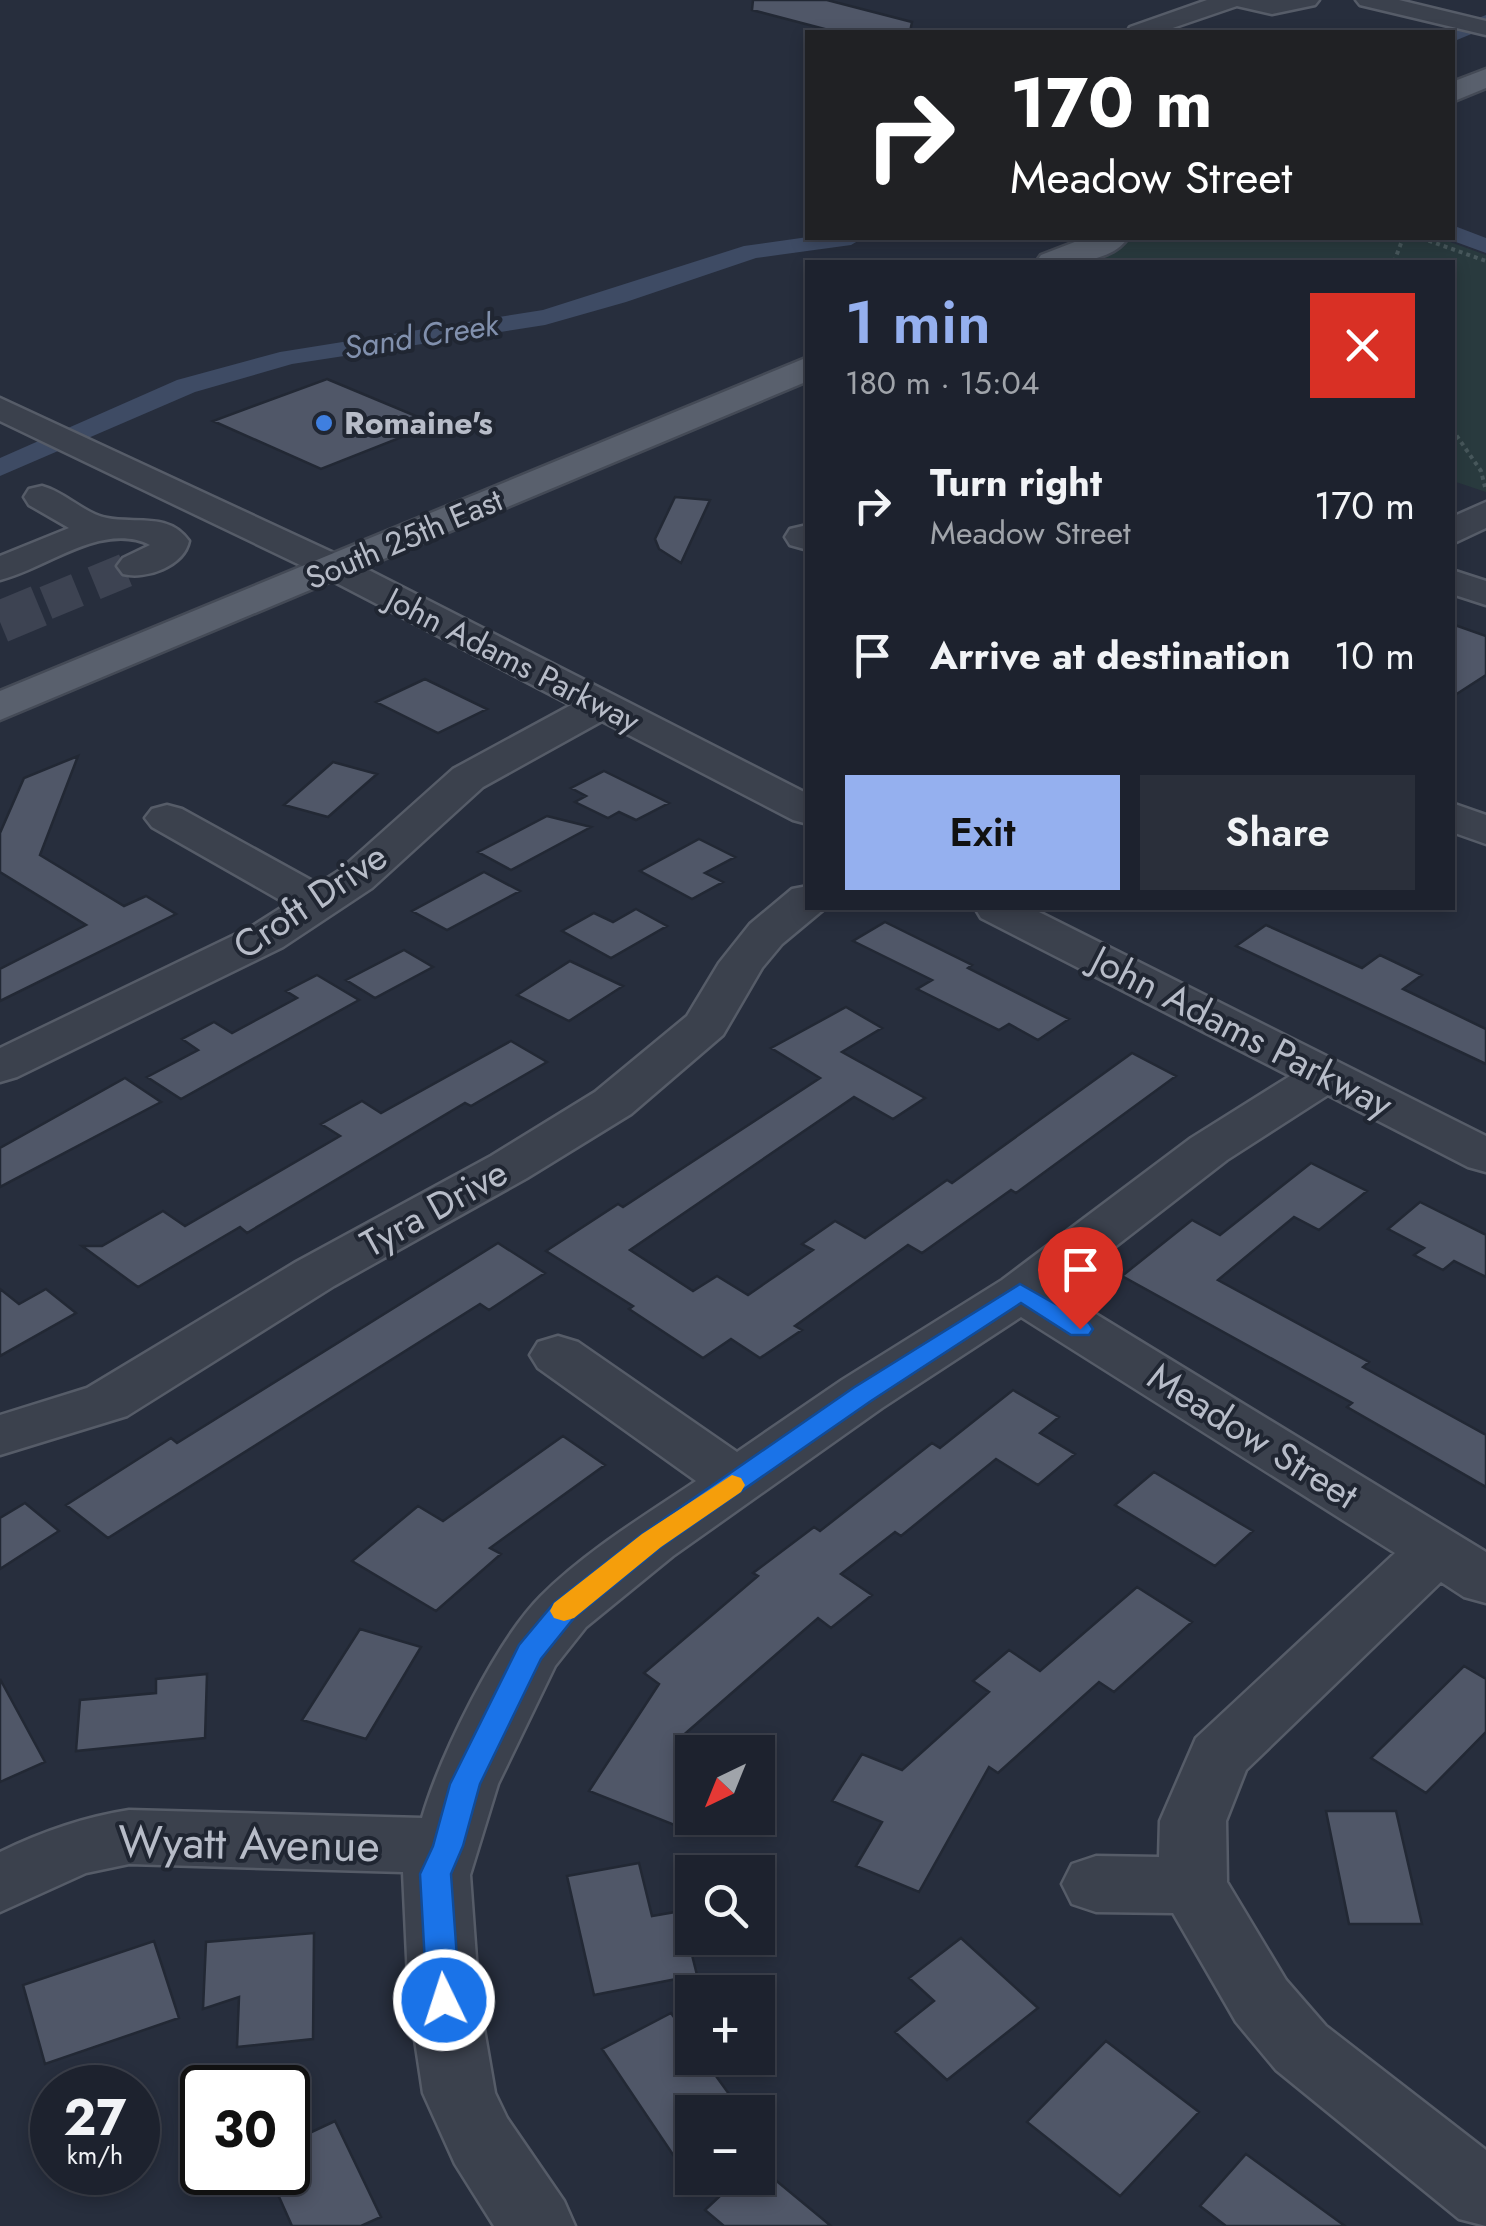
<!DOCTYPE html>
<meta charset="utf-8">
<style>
:root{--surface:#1d222e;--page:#2a2f3a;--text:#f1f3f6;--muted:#a0a4aa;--line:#3b3f4a;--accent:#95b0ef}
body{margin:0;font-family:Jost,sans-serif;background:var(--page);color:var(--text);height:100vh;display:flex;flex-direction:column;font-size:38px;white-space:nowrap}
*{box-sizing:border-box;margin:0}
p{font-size:32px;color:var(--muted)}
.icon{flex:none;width:55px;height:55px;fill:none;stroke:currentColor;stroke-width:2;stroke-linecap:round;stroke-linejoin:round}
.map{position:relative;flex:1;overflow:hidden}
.sheet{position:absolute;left:805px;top:260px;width:650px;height:650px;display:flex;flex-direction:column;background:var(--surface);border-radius:0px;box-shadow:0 5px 15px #0003,0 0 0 2px var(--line)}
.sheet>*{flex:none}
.banner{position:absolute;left:805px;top:30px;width:650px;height:210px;border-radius:0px;box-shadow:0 5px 15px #0003,0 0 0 2px var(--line);background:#202124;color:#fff;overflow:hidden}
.needle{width:65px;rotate:223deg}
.buttons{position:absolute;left:675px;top:1735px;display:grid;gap:20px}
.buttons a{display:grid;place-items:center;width:100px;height:100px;border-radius:0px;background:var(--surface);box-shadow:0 5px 15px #0003,0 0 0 2px var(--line);font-size:50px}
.speed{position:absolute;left:30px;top:2065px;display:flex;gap:20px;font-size:50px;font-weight:700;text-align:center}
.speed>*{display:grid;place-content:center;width:130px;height:130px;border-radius:50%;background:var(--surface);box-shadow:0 5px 15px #0003,0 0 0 2px var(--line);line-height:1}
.speed small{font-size:25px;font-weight:400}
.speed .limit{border:5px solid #111;border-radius:15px;background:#fff;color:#111}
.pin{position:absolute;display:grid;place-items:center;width:85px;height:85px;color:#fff;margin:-102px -42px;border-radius:50% 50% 50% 0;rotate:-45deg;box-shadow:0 0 10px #0007}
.pin .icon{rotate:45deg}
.me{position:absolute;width:110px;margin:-55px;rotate:356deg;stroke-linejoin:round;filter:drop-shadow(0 0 8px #0008)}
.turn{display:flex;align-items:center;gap:35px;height:210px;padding:0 40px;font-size:45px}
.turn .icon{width:130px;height:130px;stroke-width:2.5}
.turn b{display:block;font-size:70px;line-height:85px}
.round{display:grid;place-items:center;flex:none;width:105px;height:105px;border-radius:0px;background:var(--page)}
.headline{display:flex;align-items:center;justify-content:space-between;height:170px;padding:0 40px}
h1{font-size:60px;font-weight:600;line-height:75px;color:var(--accent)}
.cta{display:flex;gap:20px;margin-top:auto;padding:20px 40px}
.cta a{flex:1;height:115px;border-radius:0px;background:var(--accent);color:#111;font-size:40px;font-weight:600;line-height:115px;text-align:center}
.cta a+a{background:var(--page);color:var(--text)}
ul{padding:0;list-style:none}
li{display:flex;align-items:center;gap:30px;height:150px;padding:0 40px}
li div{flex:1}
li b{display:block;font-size:38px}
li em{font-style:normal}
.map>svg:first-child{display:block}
.green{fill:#293a3e}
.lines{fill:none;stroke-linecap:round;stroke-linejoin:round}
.canal{fill:#3e4b64;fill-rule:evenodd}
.building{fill:#505768;stroke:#222834;stroke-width:2.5}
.minor-tunnel-far1{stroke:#3d4352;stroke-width:34;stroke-dasharray:34 18;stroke-linecap:butt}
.minor-tunnel{stroke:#3d4352;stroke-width:42;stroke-dasharray:42 21;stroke-linecap:butt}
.minor-casing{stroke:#565c68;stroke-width:5}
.major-casing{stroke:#444a56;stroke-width:5}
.path{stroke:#47575b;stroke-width:4;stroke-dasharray:4 4;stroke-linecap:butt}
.minor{fill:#3b414d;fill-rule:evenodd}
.major{fill:#59606d;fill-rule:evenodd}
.route{fill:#1a73e8;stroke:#114b97;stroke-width:2.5}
.slow{fill:#f59e0b}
.shop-dot{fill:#3f7fe0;stroke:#202632;stroke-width:4}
.labels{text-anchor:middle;stroke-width:8;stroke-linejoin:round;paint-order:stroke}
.far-water-label{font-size:32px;font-style:italic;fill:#8190ad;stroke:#202632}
.far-poi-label{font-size:32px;font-weight:bold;fill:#b7bcc8;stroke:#202632;text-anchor:start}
.far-street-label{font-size:32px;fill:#b7bcc8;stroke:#202632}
.street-label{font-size:38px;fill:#b7bcc8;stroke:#202632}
.near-street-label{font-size:45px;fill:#b7bcc8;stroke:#202632}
</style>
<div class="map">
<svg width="1486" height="2226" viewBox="0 0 1486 2226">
<rect width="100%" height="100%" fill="#272e3d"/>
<!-- green -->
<path class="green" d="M1112,238H1439L1486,255V492L1453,481L1452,262H1053Z"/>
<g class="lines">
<!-- canal -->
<path class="canal" d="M1486,15V28L1452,42V32H1444Z
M1452,225L1486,238V253L1445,238H1452Z
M808,237L863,238L851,245L756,258L626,302L545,325L292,364L195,392L0,476V458L177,380L280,352L543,310L744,246Z"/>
</g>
<!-- building -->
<path class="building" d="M753,0H827L912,22L910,32H836L752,10Z
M327,379L435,424L321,469L213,421Z
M675,497L710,500L681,563L659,549L655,539Z
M1452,624L1486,636V675L1452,697Z
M425,679L487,709L438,733L376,702Z
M78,756L40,855L124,906L146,896L176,914L0,1001V969L86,925L0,872V833L24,778Z
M333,762L377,774L328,817L284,805Z
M604,771L669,803L636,820L619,812L608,818L575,802L586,796L571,788Z
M547,816L591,827L511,870L478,852Z
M699,839L735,857L705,873L723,882L692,899L640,871Z
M484,872L520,891L447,930L412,911Z
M636,909L667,926L611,958L562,931L594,913L613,922Z
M885,922L972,965L968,968L1069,1019L1038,1040L1009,1024L999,1030L917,989L932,980L853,941Z
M1266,925L1362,968L1380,955L1422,975L1403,989L1486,1029V1064L1236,946Z
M404,950L433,967L375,998L346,980Z
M570,961L623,986L569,1021L517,995Z
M317,975L359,1000L181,1099L147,1077L198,1050L182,1039L214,1022L232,1033L297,998L286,991Z
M846,1007L882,1028L842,1052L925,1098L893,1119L854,1097L630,1250L693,1291L717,1276L748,1295L813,1250L802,1244L835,1221L865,1238L947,1180L952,1183L1132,1053L1176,1076L1016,1193L1011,1190L922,1253L908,1245L795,1326L802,1330L760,1358L731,1339L703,1358L629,1309L633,1306L546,1251L618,1204L623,1207L820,1078L771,1048Z
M511,1041L547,1062L471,1106L465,1103L247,1233L240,1227L138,1287L82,1246H102L163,1211L185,1226L340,1136L321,1124L362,1101L381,1113Z
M125,1078L161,1102L0,1187V1148Z
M1311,1163L1367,1191L1319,1230L1294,1217L1218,1280L1369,1362L1363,1367L1486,1435V1487L1347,1407L1352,1403L1122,1276L1192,1220L1220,1235Z
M1420,1202L1486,1235V1277L1454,1261L1443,1270L1414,1255L1424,1248L1388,1229Z
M498,1243L545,1273L489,1310L480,1304L108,1538L66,1505L171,1438L177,1443Z
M0,1289L19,1304L46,1289L76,1313L0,1356Z
M1013,1390L1059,1417L1040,1433L1075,1454L1038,1485L996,1459L901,1536L895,1532L841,1574L872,1595L831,1628L818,1618L679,1739L692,1745V1832L589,1791L659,1684L644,1673L758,1576L753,1573L814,1527L820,1531L932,1443L940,1448Z
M563,1436L605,1465L490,1548L501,1554L436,1611L352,1561L418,1506L443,1521Z
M1154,1472L1253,1531L1215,1566L1115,1505Z
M25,1503L59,1531L0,1569V1518Z
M1137,1587L1192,1622L1114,1692L1099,1682L998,1773L989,1767L919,1892L856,1866L882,1822L832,1801L862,1754L902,1770L989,1692L973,1681L1009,1650L1040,1671Z
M360,1629L421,1647L366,1739L302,1720Z
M1464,1666L1486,1679V1732L1426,1793L1371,1758Z
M207,1674L205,1738L76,1751L80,1700L156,1693V1679Z
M0,1679L45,1762L0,1782Z
M1326,1811H1396L1422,1924H1349Z
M639,1863L652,1916L681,1911L697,1975L594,1995L567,1876Z
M314,1933L313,2039L237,2047L239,1997L203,2009L206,1942Z
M961,1938L1038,2008L947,2080L895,2032L934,2001L909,1978Z
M154,1941L179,2018L45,2064L23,1985Z
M671,2013L692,2042V2058H703L742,2112H692V2183L602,2049Z
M1106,2041L1199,2112L1120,2196L1027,2122Z
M335,2121L381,2217L361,2226H292L268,2172H288V2143Z
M1246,2154L1345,2226H1226L1200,2206Z
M739,2178H773L831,2226H724L705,2210Z"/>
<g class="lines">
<!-- minor-tunnel-far1 -->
<path class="minor-tunnel-far1" d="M46,603L136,566"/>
<!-- minor-tunnel -->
<path class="minor-tunnel" d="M0,622L53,600"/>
<!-- minor casing -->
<g class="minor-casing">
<path id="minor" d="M1207,0H1319L1315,5L1272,14L1237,6L1161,32H1127L1130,27Z
M1356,0H1399L1486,21V35L1360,5Z
M0,398L349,560L808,794V824L793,820L602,721L483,787L372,888L283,947L17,1077L0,1082V1048L251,927L287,904L152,827L145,818L152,809L167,805L182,809L318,884L340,870L453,769L571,705L323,576L0,421Z
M42,486C65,492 85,514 107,518C135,524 169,512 189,541C184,566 146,580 123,574L117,566L123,558L150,545C102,521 46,569 0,580V556L69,528L29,505L24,497L29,489Z
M1486,502V528L1452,544V517Z
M803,526L808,527V550L790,545L785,537L790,529Z
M1452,570L1486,581V605L1452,594Z
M1452,803L1486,815V844L1452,832Z
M808,886V908L824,909L782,944L762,968L723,1035L631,1114L527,1178L334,1286L127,1416L0,1455V1415L87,1388L296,1262L491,1156L595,1092L687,1016L719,963L750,924L792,889Z
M975,908H1031L1486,1136V1172L1468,1167L1328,1095L1227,1160L1058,1291L1486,1552V1603L1464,1597L1441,1582L1246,1770L1226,1821L1227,1882L1286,1980L1326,2026L1486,2150V2226L1459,2219L1276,2070L1236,2022L1173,1913L1096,1912L1072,1904L1062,1884L1072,1864L1096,1856L1159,1857L1160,1821L1196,1738L1395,1553L1021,1317L882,1408L673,1556L586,1627L555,1666L498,1784L470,1875L479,2000L495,2093L507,2118L564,2201L575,2226H494L455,2164L423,2093L409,2000L403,1872L129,1864L86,1873L0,1912V1852C41,1832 84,1817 129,1810L422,1818C440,1756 496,1641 541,1596C586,1551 644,1516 696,1481L538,1368L530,1355L538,1342L558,1336L578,1342L737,1452L842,1380L1002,1280L1191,1138L1290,1076L981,918Z"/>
</g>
<!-- major casing -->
<g class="major-casing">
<path id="major" d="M1486,69V88L1452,102V82Z
M1085,238H1128C1110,264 1064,264 1036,262L1041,255Z
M808,357V381L0,720V691Z"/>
</g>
<!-- path -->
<path class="path" d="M1421,238L1486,261
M1394,262L1403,238
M1452,429L1481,471L1485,487"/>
<!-- minor -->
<use href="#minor" class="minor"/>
<!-- major -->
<use href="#major" class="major"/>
</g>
<!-- route -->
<path class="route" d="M1020,1284L1089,1323L1093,1329L1089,1335H1071L1021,1303L871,1401L661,1547L574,1618L541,1659L480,1784L463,1846L451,1874L460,2000L455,2010L444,2014L432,2010L427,2000L420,1874L433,1846L450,1784L519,1645L554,1603L642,1534L853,1388Z"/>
<!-- slow -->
<path class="slow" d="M732,1475L741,1478L745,1485L741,1492L661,1547L574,1618L564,1621L554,1618L550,1611L554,1603L642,1534Z"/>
<!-- markers -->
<circle class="shop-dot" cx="324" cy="423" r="10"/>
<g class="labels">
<!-- far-water labels -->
<g class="far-water-label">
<text transform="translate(421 336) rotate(-9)" y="11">Sand Creek</text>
</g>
<!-- far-poi labels -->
<g class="far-poi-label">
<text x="344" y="434">Romaine's</text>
</g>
<!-- far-street labels -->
<g class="far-street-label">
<text transform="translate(404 539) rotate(-23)" y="11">South 25th East</text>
<text transform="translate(513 660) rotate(27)" y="11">John Adams Parkway</text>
</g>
<!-- street labels -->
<g class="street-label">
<text transform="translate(310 901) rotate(-34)" y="13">Croft Drive</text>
<text transform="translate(1242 1032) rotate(27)" y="13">John Adams Parkway</text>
<text transform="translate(434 1208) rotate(-29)" y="13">Tyra Drive</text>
<text transform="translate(1253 1436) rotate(32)" y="13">Meadow Street</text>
</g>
<!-- near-street labels -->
<g class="near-street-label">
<text transform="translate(249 1843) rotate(1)" y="16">Wyatt Avenue</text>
</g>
</g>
</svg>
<div class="buttons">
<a><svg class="needle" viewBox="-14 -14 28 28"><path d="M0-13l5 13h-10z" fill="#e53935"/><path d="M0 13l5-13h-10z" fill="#a0a4aa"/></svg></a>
<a><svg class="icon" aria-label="search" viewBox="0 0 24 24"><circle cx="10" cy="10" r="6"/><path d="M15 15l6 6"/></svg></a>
<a>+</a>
<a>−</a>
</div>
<div class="speed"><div>27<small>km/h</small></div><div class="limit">30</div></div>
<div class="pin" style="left:1080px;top:1329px;background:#d93025"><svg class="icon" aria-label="arrive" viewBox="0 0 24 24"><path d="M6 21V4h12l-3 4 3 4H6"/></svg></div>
<svg class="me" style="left:444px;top:2000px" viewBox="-20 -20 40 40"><circle r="17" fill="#1a73e8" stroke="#fff" stroke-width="3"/><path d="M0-11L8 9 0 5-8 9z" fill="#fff"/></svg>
<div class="banner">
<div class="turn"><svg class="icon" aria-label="right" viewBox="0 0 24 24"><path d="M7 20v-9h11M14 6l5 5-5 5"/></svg><div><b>170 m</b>Meadow Street</div></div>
</div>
<section class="sheet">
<div class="headline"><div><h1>1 min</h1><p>180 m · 15:04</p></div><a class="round" style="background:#d93025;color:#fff"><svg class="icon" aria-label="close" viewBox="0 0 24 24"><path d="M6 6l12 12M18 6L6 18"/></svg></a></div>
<ul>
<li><svg class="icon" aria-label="right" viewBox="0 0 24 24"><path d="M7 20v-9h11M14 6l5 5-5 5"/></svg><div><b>Turn right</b><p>Meadow Street</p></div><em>170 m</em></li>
<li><svg class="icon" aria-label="arrive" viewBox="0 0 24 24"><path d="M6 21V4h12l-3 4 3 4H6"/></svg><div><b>Arrive at destination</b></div><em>10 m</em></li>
</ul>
<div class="cta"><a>Exit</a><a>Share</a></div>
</section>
</div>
